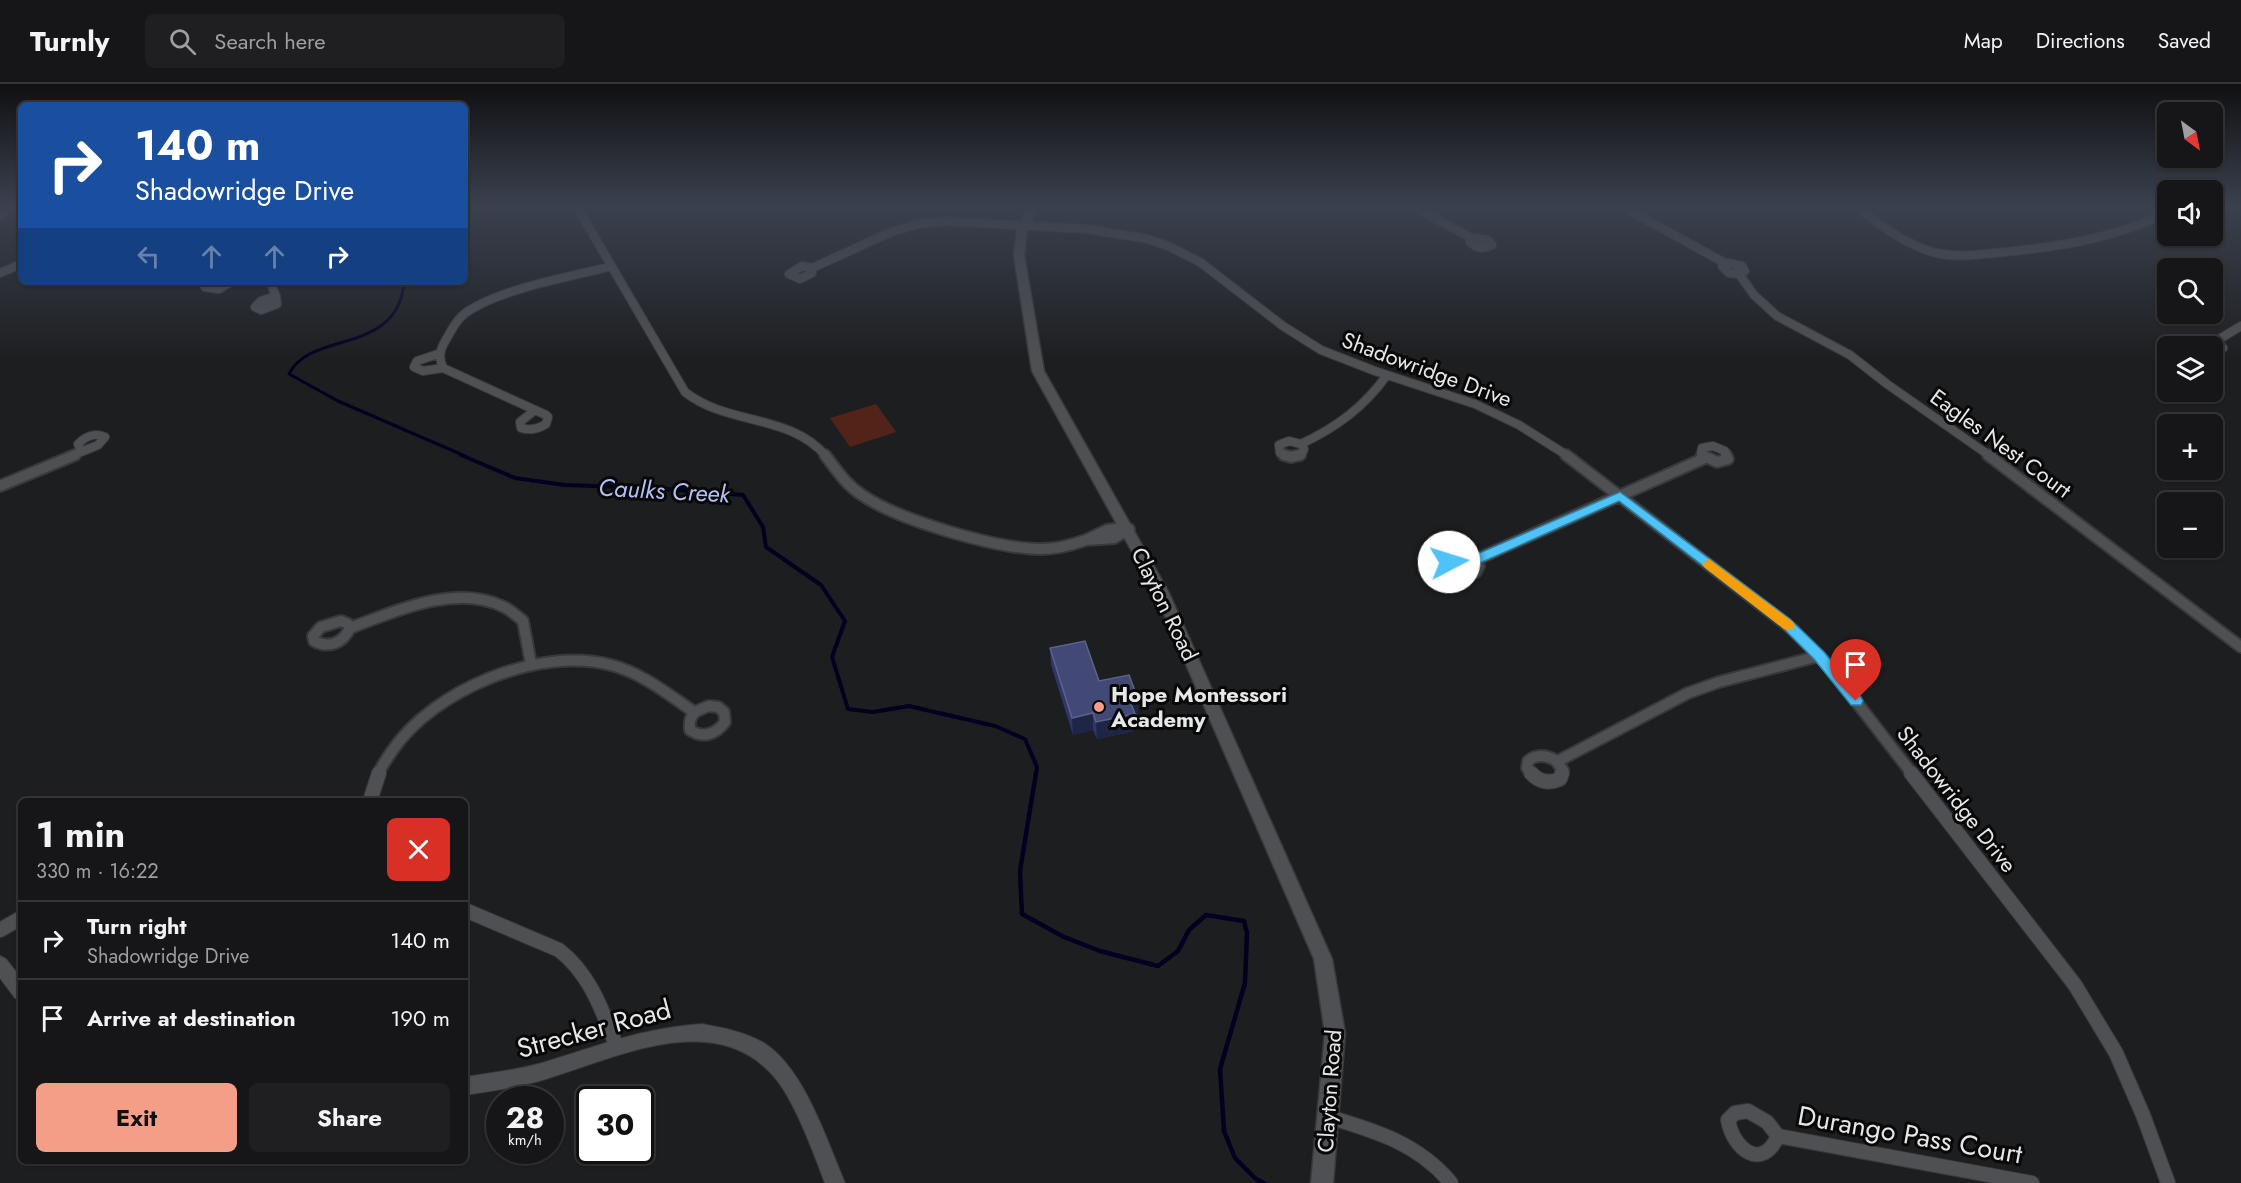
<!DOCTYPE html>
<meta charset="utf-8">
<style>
:root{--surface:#161618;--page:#1f1f21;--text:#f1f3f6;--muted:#9e9fa2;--line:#353537;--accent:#f49e88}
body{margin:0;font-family:Jost,sans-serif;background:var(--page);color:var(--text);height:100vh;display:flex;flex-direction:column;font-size:22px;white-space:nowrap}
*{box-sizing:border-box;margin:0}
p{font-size:20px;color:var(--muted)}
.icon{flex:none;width:33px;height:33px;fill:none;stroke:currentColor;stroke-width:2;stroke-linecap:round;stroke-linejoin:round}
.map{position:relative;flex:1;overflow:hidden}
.side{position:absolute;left:18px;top:714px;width:450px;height:366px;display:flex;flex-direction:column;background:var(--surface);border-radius:9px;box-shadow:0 2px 4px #0004,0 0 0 2px var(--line)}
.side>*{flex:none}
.hud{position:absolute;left:18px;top:18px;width:450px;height:183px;border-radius:9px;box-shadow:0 2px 4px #0004,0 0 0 2px var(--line);background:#1a4fa0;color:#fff;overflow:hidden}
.needle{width:39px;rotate:148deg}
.tools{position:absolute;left:2157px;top:18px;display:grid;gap:12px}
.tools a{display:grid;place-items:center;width:66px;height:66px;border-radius:9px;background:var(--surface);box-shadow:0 2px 4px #0004,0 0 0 2px var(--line);font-size:30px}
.speed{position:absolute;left:486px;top:1002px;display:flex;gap:12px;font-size:30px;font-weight:700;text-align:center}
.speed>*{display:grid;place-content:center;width:78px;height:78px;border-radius:50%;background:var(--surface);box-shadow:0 2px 4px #0004,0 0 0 2px var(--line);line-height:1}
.speed small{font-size:15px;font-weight:400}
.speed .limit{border:3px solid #111;border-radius:9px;background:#fff;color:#111}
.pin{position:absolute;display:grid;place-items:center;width:51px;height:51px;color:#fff;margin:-62px -26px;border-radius:50% 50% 50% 0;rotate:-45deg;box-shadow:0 0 6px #0007}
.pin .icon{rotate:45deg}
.me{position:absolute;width:66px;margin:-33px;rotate:85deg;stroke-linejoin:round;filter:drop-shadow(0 0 4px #0008)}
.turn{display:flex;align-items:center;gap:21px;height:126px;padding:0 18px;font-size:27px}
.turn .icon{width:78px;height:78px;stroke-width:2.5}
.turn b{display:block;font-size:42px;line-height:51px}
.lanes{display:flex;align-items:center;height:57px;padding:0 18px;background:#0003;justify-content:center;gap:30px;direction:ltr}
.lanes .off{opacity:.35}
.round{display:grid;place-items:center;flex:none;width:63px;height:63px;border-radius:9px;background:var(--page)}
.head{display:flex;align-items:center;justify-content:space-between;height:102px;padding:0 18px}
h1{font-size:36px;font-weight:700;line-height:45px}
.button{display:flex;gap:12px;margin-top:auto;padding:12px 18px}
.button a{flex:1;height:69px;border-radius:9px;background:var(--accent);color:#111;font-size:24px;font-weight:700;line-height:69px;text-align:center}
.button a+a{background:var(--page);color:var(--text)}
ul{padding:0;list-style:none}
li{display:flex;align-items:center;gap:18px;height:78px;padding:0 18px;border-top:2px solid var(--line)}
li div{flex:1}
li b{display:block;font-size:22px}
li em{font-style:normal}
header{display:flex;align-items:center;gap:36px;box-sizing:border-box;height:84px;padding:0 30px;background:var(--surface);border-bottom:2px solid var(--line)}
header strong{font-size:28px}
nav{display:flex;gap:33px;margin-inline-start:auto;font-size:21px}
.search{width:420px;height:54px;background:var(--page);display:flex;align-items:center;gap:15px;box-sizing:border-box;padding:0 21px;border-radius:9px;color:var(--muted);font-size:22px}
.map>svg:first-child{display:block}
.green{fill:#522419}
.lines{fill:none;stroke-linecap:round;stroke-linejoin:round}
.stream-far2{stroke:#020021;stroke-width:3}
.stream-far1{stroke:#020021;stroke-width:4}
.stream{stroke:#020021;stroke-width:4.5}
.minor-far2-casing{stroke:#38393b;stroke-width:10}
.minor-far1-casing{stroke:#38393b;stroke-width:14}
.minor-casing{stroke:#38393b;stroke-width:16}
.tertiary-casing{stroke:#38393b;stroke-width:2}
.secondary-casing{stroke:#38393b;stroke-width:3}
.minor-far2{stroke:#4f5053;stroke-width:8}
.minor-far1{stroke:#4f5053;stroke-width:10}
.minor{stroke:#4f5053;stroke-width:14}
.tertiary{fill:#4f5053;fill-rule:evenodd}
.secondary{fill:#4f5053;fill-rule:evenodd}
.wall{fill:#2f3669}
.shaded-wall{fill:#1f2546}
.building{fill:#424976;stroke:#5c6288;stroke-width:1.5}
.route{fill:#4fc3f7;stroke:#337fa1;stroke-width:1.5}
.slow{fill:#f59e0b}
.poi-dot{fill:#f49e88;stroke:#080809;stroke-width:2}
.labels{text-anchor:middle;stroke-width:6;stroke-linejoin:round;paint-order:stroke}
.street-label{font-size:22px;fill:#e6e7e8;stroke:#080809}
.poi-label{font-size:22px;font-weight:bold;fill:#e6e7e8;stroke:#080809;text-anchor:start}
.water-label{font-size:24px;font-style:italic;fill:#b3c1f6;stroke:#080809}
.near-street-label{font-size:27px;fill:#e6e7e8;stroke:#080809}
</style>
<header>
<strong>Turnly</strong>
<div class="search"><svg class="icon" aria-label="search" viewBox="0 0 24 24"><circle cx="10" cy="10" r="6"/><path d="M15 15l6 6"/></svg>Search here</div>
<nav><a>Map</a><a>Directions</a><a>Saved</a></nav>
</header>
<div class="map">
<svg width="2241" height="1099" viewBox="0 0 2241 1099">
<rect width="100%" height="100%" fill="#1d1e20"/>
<!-- green -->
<path class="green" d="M876,320L896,348L850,363L830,334Z"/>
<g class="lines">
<!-- stream-far2 -->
<path class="stream-far2" d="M404,198C398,272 310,246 289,290L338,317L465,372"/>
<!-- stream-far1 -->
<path class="stream-far1" d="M461,371L515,394L565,401L653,404L743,411L763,443L766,463L821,501L845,537L832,573L848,625L873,628L909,622L995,642L1025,655L1037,683L1036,691"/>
<!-- stream -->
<path class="stream" d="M1036,689L1020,787L1022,830L1064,853L1100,867L1158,882L1178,867L1189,846L1206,831L1244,837L1247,849L1245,899L1220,985L1224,1047L1235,1074L1256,1095L1264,1099"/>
<!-- minor-far2 casing -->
<g class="minor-far2-casing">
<path id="minor-far2" d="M577,123L685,308C728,342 789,329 826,372
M1415,123L1473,155
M1623,123L1725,179
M1858,123C1881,143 1907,161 1936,169C1959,174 1982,170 2005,168C2062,162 2116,154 2168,128
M0,132L13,123
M1475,154L1488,156L1492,161C1484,165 1477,165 1470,158Z
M1728,179L1742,182L1745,187L1739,190L1729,189L1722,182Z
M802,182L812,184V189L800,195L789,190Z
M812,184L891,148L919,140L945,137L1086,145L1148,155L1168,162L1200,178L1283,242L1321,266L1375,287L1475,320L1519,341L1568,372
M0,189L21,180
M1739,190L1754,211L1777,232L1850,271L1887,300L1990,372
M208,198L205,203L219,205L231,198
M270,198L276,212
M276,212L277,220L261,226L255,223L261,217Z
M2216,257L2241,242
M2205,262L2201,257C2210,255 2218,256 2223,264L2212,265
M438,270L417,277L414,283L423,287L443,284
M535,326L520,338L521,344C530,347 538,345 546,340L548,333L546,331L443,284C438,272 440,265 447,254C453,243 459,232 470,226C504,204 571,193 612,182
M1301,360C1337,343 1364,323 1387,291
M71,372L98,361L105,353C94,348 86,352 78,360L81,368
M1289,372L1280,369L1279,361L1289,357L1301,360L1304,365L1302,370L1294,372
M1704,372L1701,369L1702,364L1713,362L1725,367L1727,372"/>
</g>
<!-- minor-far1 casing -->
<g class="minor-far1-casing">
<path id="minor-far1" d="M825,371C836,385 846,401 862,411C898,436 997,465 1041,465C1056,465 1072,461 1086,456
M1284,371L1291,373L1300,371
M1566,371L1792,545L1827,580L1913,691
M1702,371L1717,378L1728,375L1726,371
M1988,371L2241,563
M0,402L75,371
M1123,444L1129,445L1114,454L1086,456L1107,446Z
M1462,471L1475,476L1479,482L1476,488L1463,491L1450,484V475Z
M1475,476L1705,374
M341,537L348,540L350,544C343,559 329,565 314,557L313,552L321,543Z
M350,544C396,527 456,499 504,523C511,526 517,532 523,537L531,580
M709,622L718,623L724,628L725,638C716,650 703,655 690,646C688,630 695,627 709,622Z
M1558,677L1688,609L1719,598L1819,572
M378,691C381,682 387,675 392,667C433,606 539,562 611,581C642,589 668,610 694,628
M1532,691L1527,684L1528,677C1536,670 1546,671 1555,676L1563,686L1561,691"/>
</g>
<!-- minor casing -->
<g class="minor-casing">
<path id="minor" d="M1531,689C1539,698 1549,700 1560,695L1562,689
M1911,689L2075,901L2116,969L2143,1031L2168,1099
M370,717L379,689
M465,826L559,866C590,890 602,926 616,961
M0,846L21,834
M1748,1027L1767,1038L1778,1052C1762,1088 1733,1065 1728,1036L1735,1029Z
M1329,1033C1376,1047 1419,1060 1451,1099
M1778,1052L2032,1099"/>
</g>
<!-- tertiary casing -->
<g class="tertiary-casing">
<path id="tertiary" d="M0,872L6,875L21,894V916L15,914L0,894Z
M702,940C724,944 745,948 764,959C804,984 827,1057 845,1099H825C814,1070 795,1018 776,995C717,923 618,973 546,995C520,1003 492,1007 465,1011V993C491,989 517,986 542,979C598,962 642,944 702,940Z"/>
</g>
<!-- secondary casing -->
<g class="secondary-casing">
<path id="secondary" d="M1028,123H1038L1027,146L1024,171L1044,287L1169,509L1332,875L1345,949L1333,1099H1311L1325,949L1314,875L1155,509L1032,287L1014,171L1017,146Z"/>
</g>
<!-- minor-far2 -->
<use href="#minor-far2" class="minor-far2"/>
<!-- minor-far1 -->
<use href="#minor-far1" class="minor-far1"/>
<!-- minor -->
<use href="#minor" class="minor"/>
<!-- tertiary -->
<use href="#tertiary" class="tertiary"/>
<!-- secondary -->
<use href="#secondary" class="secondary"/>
</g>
<!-- wall -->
<path class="wall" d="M1050,564L1099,597L1138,615V632H1135V647L1097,655L1093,646L1073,651L1051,581Z"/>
<!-- shaded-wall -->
<path class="shaded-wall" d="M1138,615V632H1135V647L1097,655L1096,638L1130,617Z
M1093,629V646L1073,651L1072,634Z"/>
<!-- building -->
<path class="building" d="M1085,557L1099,597L1129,591L1138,615L1130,617L1135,630L1096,638L1093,629L1072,634L1050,564Z"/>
<!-- sky -->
<linearGradient id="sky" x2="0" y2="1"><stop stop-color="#101012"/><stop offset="0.44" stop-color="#3a414e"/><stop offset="1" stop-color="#3a414e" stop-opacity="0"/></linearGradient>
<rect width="2241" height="277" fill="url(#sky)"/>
<!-- route -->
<path class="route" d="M1620,408L1790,535L1824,568L1861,613L1863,617L1861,621H1851L1814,575L1781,542L1619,417L1480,479L1475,480L1461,475L1449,482L1442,478C1451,465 1462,465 1475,471Z"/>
<!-- slow -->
<path class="slow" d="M1709,475L1793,538L1795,542L1793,545H1784L1704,483L1702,480Z"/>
<!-- markers -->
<circle class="poi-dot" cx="1099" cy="623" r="6"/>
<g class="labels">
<!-- street labels -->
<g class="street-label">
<text transform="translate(1427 285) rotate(20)" y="8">Shadowridge Drive</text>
<text transform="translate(2001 359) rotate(36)" y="8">Eagles Nest Court</text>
<text transform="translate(1165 520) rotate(64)" y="8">Clayton Road</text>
<text transform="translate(1957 715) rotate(52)" y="8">Shadowridge Drive</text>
<text transform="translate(1329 1007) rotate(-86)" y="8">Clayton Road</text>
</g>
<!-- poi labels -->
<g class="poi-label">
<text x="1111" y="618">Hope Montessori<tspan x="1111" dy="25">Academy</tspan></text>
</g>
<!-- water labels -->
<g class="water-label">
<text transform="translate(664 407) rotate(3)" y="8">Caulks Creek</text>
</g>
<!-- near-street labels -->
<g class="near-street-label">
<text transform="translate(594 945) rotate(-15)" y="9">Strecker Road</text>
<text transform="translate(1910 1051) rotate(10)" y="9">Durango Pass Court</text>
</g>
</g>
</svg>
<div class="tools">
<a><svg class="needle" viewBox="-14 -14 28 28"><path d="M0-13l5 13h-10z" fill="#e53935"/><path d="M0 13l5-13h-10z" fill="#9e9fa2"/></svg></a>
<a><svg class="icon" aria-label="sound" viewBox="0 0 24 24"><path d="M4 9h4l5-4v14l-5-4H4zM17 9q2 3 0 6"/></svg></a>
<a><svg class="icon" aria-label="search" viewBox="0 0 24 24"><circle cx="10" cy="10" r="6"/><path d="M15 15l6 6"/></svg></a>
<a><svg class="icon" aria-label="layers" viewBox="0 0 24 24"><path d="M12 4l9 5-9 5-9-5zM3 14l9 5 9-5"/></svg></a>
<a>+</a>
<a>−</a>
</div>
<div class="speed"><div>28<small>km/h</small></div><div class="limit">30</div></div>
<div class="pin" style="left:1856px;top:617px;background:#d93025"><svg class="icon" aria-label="arrive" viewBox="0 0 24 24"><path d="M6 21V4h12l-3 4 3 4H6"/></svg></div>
<svg class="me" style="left:1449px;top:478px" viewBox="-20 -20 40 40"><circle r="19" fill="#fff"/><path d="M0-13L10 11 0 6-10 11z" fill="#4fc3f7"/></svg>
<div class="hud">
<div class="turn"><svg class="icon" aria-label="right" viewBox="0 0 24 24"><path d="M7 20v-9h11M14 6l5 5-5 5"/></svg><div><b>140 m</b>Shadowridge Drive</div></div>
<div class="lanes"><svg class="icon off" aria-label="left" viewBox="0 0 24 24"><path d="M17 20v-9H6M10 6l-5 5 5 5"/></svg><svg class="icon off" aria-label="ahead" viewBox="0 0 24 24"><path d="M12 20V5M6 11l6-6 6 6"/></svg><svg class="icon off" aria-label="ahead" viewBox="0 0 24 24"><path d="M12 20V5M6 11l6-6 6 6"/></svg><svg class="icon" aria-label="right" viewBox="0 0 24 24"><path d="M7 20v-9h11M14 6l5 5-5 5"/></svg></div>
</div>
<section class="side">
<div class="head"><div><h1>1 min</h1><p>330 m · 16:22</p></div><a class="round" style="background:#d93025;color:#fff"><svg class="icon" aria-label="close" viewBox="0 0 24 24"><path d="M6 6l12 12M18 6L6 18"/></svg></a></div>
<ul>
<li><svg class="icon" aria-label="right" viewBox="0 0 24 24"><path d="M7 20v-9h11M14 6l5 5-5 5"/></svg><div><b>Turn right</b><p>Shadowridge Drive</p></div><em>140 m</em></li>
<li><svg class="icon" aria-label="arrive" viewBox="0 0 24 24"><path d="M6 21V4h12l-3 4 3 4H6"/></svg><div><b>Arrive at destination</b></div><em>190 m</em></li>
</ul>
<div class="button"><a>Exit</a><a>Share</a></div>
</section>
</div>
